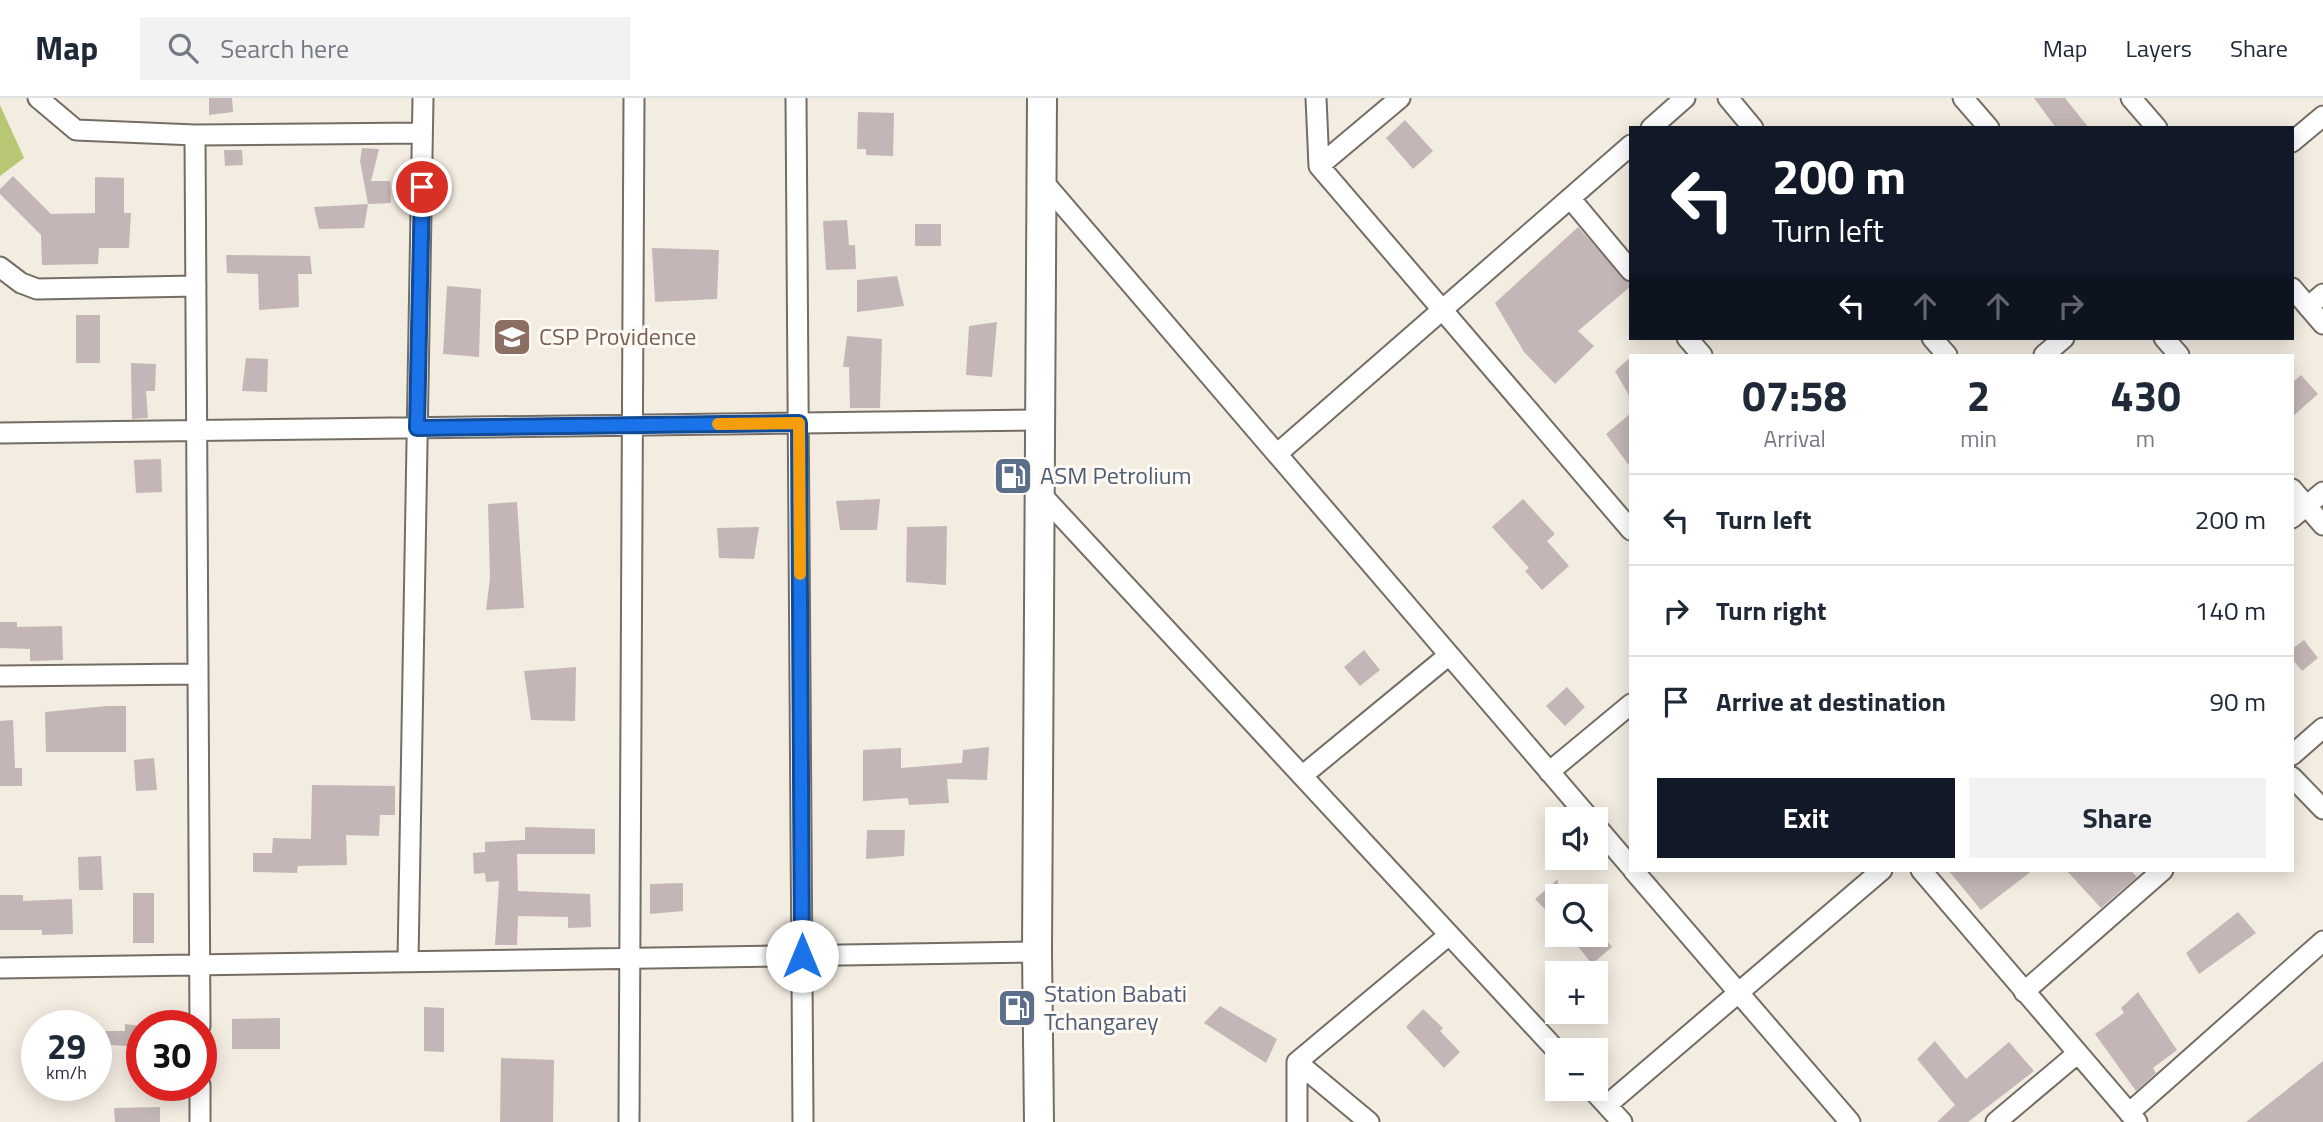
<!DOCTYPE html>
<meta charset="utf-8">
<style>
:root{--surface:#fff;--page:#f2f2f3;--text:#1f2937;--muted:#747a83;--line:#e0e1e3;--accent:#111827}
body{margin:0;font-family:"Titillium Web",sans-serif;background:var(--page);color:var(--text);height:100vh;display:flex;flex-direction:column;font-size:26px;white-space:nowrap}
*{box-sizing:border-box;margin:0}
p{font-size:23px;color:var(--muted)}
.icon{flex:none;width:38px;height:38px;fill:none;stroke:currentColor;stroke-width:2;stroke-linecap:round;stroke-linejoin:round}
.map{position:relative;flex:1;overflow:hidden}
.side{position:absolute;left:1629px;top:256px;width:665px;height:518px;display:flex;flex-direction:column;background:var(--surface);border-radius:0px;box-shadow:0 4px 18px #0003}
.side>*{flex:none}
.hud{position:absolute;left:1629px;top:28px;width:665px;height:214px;border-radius:0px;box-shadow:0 4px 18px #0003;background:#111827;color:#fff;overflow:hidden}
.tools{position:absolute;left:1545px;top:709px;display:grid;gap:14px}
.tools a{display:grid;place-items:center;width:63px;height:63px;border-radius:0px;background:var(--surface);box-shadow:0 4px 18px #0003;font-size:35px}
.speed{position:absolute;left:21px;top:912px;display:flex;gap:14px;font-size:35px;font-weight:700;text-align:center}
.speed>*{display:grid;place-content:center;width:91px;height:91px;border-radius:50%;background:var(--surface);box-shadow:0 4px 18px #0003;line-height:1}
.speed small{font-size:18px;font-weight:400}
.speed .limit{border:10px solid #d22;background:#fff;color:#111}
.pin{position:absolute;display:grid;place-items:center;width:60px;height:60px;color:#fff;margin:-30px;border:4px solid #fff;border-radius:50%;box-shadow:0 2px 7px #0007}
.me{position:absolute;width:77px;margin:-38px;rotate:0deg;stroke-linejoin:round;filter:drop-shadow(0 0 5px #0008)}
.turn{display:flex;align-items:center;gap:24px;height:147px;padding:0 28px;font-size:32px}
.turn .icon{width:91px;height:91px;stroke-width:2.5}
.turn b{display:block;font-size:49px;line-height:60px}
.lanes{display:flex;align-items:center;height:66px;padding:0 28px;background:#0003;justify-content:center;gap:35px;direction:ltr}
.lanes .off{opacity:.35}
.eta{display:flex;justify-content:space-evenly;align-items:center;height:119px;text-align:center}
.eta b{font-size:42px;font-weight:700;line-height:49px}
.button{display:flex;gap:14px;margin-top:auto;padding:14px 28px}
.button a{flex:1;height:80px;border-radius:0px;background:var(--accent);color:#fff;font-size:28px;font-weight:700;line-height:80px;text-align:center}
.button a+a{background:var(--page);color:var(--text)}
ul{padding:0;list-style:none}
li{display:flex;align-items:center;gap:21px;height:91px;padding:0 28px;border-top:2px solid var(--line)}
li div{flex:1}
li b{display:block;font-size:26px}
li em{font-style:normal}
header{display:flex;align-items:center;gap:42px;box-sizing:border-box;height:98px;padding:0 35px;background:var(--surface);border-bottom:2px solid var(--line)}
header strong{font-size:33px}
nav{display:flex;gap:38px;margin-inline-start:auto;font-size:24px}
.search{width:490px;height:63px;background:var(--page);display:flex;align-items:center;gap:18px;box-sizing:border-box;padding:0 24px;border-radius:0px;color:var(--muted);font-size:26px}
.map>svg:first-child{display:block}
.forest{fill:#b8c774}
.building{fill:#c4b6b6}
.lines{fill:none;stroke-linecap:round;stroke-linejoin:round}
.street-casing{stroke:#746d64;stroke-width:23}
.secondary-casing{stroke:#746d64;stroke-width:32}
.street{stroke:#fff;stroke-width:19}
.secondary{stroke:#fff;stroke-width:28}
.route-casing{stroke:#114b97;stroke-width:18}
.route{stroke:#1a73e8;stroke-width:12}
.slow{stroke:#f59e0b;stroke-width:12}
.labels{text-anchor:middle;stroke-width:6;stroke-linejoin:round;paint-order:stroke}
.education-label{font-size:24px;fill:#785e54;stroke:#fef9f3;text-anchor:start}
.service-label{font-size:24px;fill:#4e5e75;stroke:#fef9f3;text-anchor:start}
</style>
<header>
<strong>Map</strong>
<div class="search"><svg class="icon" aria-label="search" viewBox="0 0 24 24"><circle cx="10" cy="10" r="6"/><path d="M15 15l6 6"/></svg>Search here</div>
<nav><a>Map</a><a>Layers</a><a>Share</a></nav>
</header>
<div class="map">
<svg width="2323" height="1024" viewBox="0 0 2323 1024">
<rect width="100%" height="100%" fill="#f3ece1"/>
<!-- forest -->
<path class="forest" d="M0,7L24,60L0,78Z"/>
<!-- building -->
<path class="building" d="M209,0H232L233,14L209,17Z
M2034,0H2065L2089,30H2056Z
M858,14L894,15L893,58L866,57V51H857Z
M1405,22L1433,53L1413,71L1386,40Z
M362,50L379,51L371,83H390L391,105L368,106L360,63Z
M224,52H242L243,67L225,68Z
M13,78L51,116L95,115V79L124,80V115H131L129,150H99L98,166L42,167L41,137L0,96V91Z
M368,106L364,130L319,131L314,109Z
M847,122L849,147H855L856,171L826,172L823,123Z
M915,126H941V148H915Z
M1578,129L1631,188L1578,233L1594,248L1555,286L1524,254L1495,205Z
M652,150L719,152L717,201L655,204Z
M226,157L310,158L312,176H298L299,209L259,212L258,176L227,175Z
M897,178L904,208L857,214V182Z
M447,188L481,191L479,259L443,256Z
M76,217H100V265H76Z
M997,224L992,279L966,277L969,228Z
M847,238L882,241L880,310H850L849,269H843Z
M1631,259V301L1615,273Z
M246,260L268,261L267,294L242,293Z
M131,265L156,266L155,293H146L148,320L132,321Z
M2301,277L2318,296L2292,319V285Z
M1631,315V370L1606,336Z
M161,361L162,394L136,395L134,362Z
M880,401L877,432H840L836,403Z
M1523,401L1555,436L1547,443L1569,468L1542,492L1525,473L1529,470L1492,429Z
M517,404L524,510L486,512L490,480L488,406Z
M947,428L946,487L906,484L907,429Z
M759,429L754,461L719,460L717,430Z
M0,524H17V529L62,528L63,562L30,563V551L0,550Z
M2304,542L2318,560L2302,573L2292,561V551Z
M1364,552L1380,572L1360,588L1344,569Z
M576,569L575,623L531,622L524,573Z
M1567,589L1585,609L1565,628L1546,608Z
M107,608H126V654H46L45,614Z
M13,622L15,670H22V688H0V623Z
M989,649L987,682L947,681L949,705L909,707L908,700L863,703V652L901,650V670L962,665L963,652Z
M154,660L157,692L136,693L134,662Z
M312,687L395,688V717H380L379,738L346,737L347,767L298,768L297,775L253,774V755H272L273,740L311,741Z
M525,729L595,731V756H517L518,793L590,796L591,829L568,830V819L518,818L517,847H495L499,783L486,784L485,775L474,776L473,755L485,754V744L525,742Z
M867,732H905L904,758L866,761Z
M101,758L103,792H79L78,759Z
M1948,772H2033L1981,812Z
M2066,772H2130L2137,779L2101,810Z
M1558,781V825L1535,801Z
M683,785V813L650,816V786Z
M133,795H154V845H133Z
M0,797H23V803L72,801L73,836L42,837V832H0Z
M2238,814L2256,835L2199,876L2186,855Z
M1568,836H1601L1612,849L1592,866Z
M2138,894L2177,952L2153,970L2156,975L2136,993L2095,936L2124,915L2121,910Z
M1220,908L1277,941L1266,965L1204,925Z
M424,909L444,910V954L424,953Z
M1423,911L1443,930L1440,933L1460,954L1444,970L1406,929Z
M280,920V951H232V921Z
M125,926L142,928V949L96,946V933H125Z
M1935,943L1966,981L2009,944L2034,973L1968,1024H1937L1955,1007L1917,961Z
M501,960L554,962L553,1024H500Z
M2323,963V1024H2246Z
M160,1009V1024H115L114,1010Z"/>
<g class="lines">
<!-- street casing -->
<g class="street-casing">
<path id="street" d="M38,0L76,32L195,37L422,35
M796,0L803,1024
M1316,0L1319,68L1631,432
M1728,0L1753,30
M1963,0L1989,30
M2131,0L2157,30
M1651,30L1685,0
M195,37L200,928
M2292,44L2323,18
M1319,68L1400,0
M1041,81L1590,721
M1570,100L1631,173
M0,169L21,185L37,191L196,188
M2292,190L2323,226
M2308,209L2323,196
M1687,240L1702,257
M1932,240L1947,257
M2164,240L2179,257
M2044,257L2064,240
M0,335L1040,322
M1277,356L1631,47
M2292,391L2323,427
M1040,395L1558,954
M2292,420L2323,394
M0,578L198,576
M2292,657L2323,630
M1549,674L1631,606
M1302,678L1449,557
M2292,679L2323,711
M1596,728L1631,769
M1633,772L1850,1024
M1921,772L2137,1024
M408,863L423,0
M0,870L1037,854
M2024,894L2163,772
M1297,964L1369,1024
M200,987V1024
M1591,990L1622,1024
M1607,1007L1882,772
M2129,1015L2323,843
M629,1024L634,0
M1297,1024V964L1449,837
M1996,1024L2078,955"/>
</g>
<!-- secondary casing -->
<g class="secondary-casing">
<path id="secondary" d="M1039,1024L1037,854L1042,0"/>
</g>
<!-- street -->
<use href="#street" class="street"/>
<!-- secondary -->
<use href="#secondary" class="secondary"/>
</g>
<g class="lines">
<!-- route casing -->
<g class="route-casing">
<path id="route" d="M422,89L417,330L799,325L802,858"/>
</g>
<!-- route -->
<use href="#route" class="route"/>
<!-- slow -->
<path class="slow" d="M718,326L799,325L800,476"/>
</g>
<!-- icons -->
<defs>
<g id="school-square" transform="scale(2.0125)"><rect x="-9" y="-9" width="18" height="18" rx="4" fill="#8d6e63" stroke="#fef9f3"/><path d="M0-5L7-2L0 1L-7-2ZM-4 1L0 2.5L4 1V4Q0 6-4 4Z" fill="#fff"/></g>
<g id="fuel-square" transform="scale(2.0125)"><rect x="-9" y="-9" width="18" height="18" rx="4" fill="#5c6f8a" stroke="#fef9f3"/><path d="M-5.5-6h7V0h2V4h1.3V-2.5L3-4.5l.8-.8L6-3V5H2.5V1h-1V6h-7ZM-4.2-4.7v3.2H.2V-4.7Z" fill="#fff"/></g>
</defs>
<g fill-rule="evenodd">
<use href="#school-square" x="512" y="239"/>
<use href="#fuel-square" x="1013" y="378"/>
<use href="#fuel-square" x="1017" y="910"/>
</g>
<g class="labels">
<!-- education labels -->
<g class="education-label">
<text x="539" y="247">CSP Providence</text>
</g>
<!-- service labels -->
<g class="service-label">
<text x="1040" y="386">ASM Petrolium</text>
<text x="1044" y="904">Station Babati<tspan x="1044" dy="28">Tchangarey</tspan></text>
</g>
</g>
</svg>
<div class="tools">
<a><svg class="icon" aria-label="sound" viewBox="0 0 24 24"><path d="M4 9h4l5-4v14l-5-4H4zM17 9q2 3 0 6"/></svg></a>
<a><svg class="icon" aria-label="search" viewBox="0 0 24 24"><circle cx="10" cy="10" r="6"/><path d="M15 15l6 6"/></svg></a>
<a>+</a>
<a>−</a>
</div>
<div class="speed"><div>29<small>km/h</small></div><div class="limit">30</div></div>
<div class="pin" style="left:422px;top:89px;background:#d93025"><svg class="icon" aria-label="arrive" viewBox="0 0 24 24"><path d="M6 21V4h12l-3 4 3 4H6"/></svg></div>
<svg class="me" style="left:802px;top:858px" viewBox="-20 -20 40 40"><circle r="19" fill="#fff"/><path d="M0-13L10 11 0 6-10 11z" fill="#1a73e8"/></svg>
<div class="hud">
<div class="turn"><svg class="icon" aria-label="left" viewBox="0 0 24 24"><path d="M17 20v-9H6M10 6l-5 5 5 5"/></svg><div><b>200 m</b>Turn left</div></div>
<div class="lanes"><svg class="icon" aria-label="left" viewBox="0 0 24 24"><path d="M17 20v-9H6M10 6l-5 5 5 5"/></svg><svg class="icon off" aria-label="ahead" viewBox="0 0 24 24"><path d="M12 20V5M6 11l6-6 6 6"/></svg><svg class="icon off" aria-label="ahead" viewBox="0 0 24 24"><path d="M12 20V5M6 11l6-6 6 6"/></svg><svg class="icon off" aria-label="right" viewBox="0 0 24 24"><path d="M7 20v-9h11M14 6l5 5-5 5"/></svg></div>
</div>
<section class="side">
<div class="eta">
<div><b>07:58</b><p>Arrival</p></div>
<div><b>2</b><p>min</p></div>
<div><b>430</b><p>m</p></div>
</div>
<ul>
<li><svg class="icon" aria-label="left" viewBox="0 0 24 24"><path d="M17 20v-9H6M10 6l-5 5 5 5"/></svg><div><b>Turn left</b></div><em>200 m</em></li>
<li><svg class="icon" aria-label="right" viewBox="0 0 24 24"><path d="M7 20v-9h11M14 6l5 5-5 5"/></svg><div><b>Turn right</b></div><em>140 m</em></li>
<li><svg class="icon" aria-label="arrive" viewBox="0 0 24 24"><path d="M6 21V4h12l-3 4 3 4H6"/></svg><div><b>Arrive at destination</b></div><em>90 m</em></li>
</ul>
<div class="button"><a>Exit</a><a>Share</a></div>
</section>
</div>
